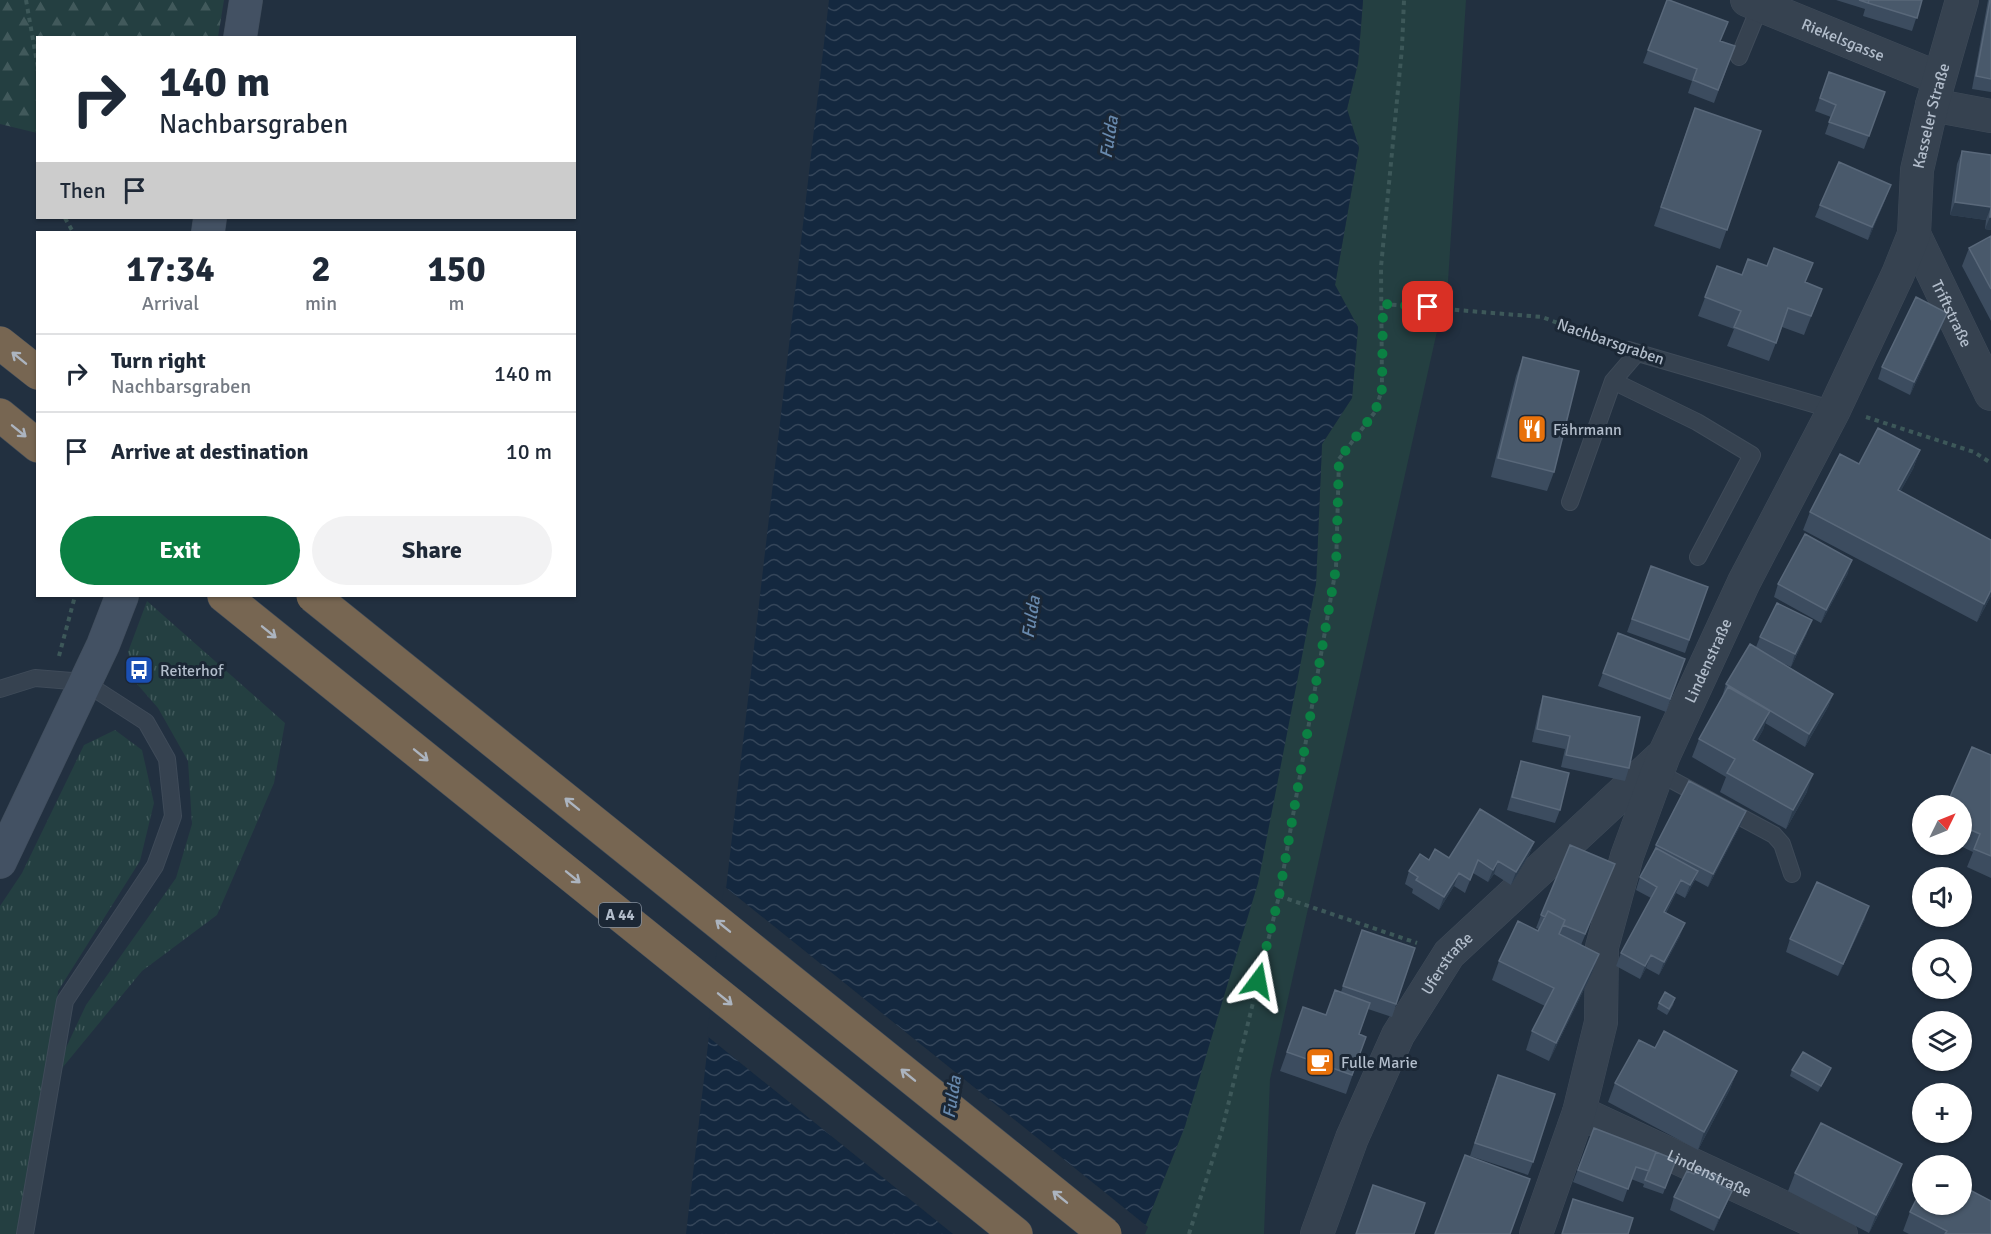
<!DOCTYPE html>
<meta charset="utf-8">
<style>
:root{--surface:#fff;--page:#f2f2f3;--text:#1f2937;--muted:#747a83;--line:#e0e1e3;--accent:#0b8043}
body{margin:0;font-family:Signika,sans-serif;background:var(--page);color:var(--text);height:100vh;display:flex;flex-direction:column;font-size:22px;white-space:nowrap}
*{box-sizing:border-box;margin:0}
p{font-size:20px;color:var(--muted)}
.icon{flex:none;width:33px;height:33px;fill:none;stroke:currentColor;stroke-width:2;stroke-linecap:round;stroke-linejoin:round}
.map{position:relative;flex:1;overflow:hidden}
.details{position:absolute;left:36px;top:231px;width:540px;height:366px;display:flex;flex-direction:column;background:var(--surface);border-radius:0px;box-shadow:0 2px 4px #0004}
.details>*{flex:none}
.guide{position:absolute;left:36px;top:36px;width:540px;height:183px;border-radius:0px;box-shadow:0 2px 4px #0004;background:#fff;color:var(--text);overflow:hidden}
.needle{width:39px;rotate:47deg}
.controls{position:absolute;left:1912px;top:795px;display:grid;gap:12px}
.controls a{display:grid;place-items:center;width:60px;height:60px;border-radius:50%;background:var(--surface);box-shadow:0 2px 4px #0004;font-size:30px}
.pin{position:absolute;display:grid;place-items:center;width:51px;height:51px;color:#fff;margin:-26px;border-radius:12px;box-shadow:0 3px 9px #0006}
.me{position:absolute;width:66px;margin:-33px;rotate:13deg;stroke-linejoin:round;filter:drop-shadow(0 0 4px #0008)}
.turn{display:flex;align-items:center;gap:21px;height:126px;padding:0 24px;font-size:27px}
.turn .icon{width:78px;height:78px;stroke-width:2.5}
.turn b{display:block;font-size:42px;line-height:51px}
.then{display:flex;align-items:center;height:57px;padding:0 24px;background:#0003;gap:12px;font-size:22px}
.eta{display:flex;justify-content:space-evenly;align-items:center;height:102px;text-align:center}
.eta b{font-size:36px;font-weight:700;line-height:42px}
.cta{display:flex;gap:12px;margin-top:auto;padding:12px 24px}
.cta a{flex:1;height:69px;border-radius:36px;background:var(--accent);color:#fff;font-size:24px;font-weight:700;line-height:69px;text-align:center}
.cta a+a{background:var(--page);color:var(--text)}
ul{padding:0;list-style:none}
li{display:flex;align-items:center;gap:18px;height:78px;padding:0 24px;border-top:2px solid var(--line)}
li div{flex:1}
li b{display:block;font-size:22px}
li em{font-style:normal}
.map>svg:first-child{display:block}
.grass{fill:url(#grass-tufts)}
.forest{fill:url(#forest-firs)}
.park{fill:#243f41}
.water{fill:url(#water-waves)}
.pier{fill:#223040}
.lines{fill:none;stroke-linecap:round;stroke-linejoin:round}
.lane-casing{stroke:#3f4b59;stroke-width:18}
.street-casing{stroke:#3f4b59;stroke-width:34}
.secondary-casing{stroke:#3f4b59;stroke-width:34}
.highway-casing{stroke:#414d5b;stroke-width:34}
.path{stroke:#3d5859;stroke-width:4;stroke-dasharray:4.5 4.5;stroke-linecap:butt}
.lane{stroke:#364250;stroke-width:16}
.street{stroke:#364250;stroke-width:33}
.secondary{stroke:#435163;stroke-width:33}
.highway{stroke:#776652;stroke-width:33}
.highway-bridge-casing{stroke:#414d5b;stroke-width:34;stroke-linecap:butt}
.highway-bridge{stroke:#776652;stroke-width:33}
.wall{fill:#3c4c5f}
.shaded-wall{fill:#2c3c4e}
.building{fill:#49596b;stroke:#59687a;stroke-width:1.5}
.oneway{stroke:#acb4bf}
.route{stroke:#0b8043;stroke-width:10;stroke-dasharray:0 18}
.labels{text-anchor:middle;stroke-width:6;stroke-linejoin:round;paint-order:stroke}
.shield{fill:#1b2735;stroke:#85909e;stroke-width:1.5}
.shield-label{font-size:15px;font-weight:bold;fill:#b2bdcb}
.street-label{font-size:16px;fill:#b2bdcb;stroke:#1b2735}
.poi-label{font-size:16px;fill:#b2bdcb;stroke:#1b2735;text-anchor:start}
.water-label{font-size:18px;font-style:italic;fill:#6889ad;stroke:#1b2735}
</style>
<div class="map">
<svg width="1991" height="1234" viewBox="0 0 1991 1234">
<defs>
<pattern id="grass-tufts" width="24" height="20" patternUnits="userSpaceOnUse" patternTransform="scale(1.5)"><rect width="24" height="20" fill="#243f41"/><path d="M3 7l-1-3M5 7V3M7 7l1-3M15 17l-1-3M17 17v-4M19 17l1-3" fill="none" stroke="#41595b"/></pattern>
<pattern id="forest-firs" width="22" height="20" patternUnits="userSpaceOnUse" patternTransform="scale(1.5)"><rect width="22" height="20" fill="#243f41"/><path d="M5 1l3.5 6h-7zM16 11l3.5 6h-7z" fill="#41595b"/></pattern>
<pattern id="water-waves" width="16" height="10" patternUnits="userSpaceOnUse" patternTransform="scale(1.5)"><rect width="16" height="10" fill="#14283f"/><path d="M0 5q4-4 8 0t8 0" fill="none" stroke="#344559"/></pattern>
</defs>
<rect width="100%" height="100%" fill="#223040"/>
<!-- grass -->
<path class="grass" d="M147,601L285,723L274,783L217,915L142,971L49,1084L25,1234H0V906L22,873L84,745L115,730L142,750L154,803L140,861L58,991L50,1082L86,1005L176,878L192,824L188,761L158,708L137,684L128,652Z"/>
<!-- forest -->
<path class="forest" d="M0,0H224L218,37L38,38L37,133L0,124Z"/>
<!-- park -->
<path class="park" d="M1363,0H1466L1448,282L1270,1079L1264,1234H1142L1185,1126L1316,584L1322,444L1352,398L1358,327L1335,285L1359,148L1347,109L1358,63Z"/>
<!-- water -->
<path class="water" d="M829,0H1363L1358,63L1347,109L1359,148L1335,285L1358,327L1352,398L1322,444L1316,584L1258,883L1185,1126L1142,1234H686Z"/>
<!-- pier -->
<path class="pier" d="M724,886L1148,1227L1145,1234H953L707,1036Z"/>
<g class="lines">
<!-- lane casing -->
<g class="lane-casing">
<path id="lane" d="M1739,57L1760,6
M1628,350L1834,410
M1613,381L1697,422L1752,455L1698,557
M1570,502L1613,381L1637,353
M0,689L35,678L84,682L146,722L167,759L173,816L155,866L65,1001L25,1234
M1657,772L1774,835L1782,844L1792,874"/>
</g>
<!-- street casing -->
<g class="street-casing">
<g id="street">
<path id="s1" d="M1747,0L1938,78"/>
<path d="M1932,105L1991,116"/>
<path id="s2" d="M1914,234L1991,394"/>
<path id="s3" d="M1579,1112L1841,1234"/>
<path id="s4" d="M1317,1234L1352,1138L1398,1035L1449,954L1660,758"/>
<path id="s5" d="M1536,1234L1579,1112L1601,1022L1602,947L1627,856L1664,755L1744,582L1834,410L1898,274L1914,234L1917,170L1932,105L1962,0"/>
</g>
</g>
<!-- secondary casing -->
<g class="secondary-casing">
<path id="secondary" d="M240,38L246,0
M208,232L210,218
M0,862L103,645L122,596"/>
</g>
<!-- highway casing -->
<g class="highway-casing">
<path id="highway" d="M0,343L38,373
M0,415L38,446
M224,596L1016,1234"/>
</g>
<!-- path -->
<path class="path" d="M26,0L38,68
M65,218L73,232
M1383,304L1542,317L1605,341
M1866,417L1974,452L1991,463
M59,656L75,596
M1279,896L1417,943
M1189,1234L1222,1130L1279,896L1336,568L1339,459L1375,412L1382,389L1381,267L1402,48L1404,0"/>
<!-- lane -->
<use href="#lane" class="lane"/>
<!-- street -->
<use href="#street" class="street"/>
<!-- secondary -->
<use href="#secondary" class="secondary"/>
<!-- highway -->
<use href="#highway" class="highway"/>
<!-- highway-bridge casing -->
<g class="highway-bridge-casing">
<path id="highway-bridge" d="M313,596L1105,1234"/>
</g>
<!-- highway-bridge -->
<use href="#highway-bridge" class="highway-bridge"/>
</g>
<!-- wall -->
<path class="wall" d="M1836,0H1922L1912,31L1863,16L1865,9Z
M1988,0H1991V92L1972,89Z
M1721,41L1735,46L1714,103L1688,93L1692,81L1643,63L1648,50Z
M1829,72L1885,92L1864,149L1825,134L1831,117L1815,111Z
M1688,127L1761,131L1720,249L1654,226Z
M1962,151L1991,155V230L1985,229L1986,220L1950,215L1957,164Z
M1886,198L1868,240L1815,217L1820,205Z
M1991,236V321L1962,266L1969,248Z
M1717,266L1742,275L1806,282L1822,289L1804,335L1782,327L1769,361L1727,346L1734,329L1698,316Z
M1947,313L1942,326L1910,395L1878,379L1882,367Z
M1523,357L1554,472L1547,491L1491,477L1516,376Z
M1920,450L1913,469L1900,492L1991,596L1977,622L1803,530L1810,512L1859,464Z
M1651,566L1708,587L1685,653L1627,632Z
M1848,573L1821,623L1774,597L1778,584Z
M1618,633L1685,659L1666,712L1598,686Z
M1807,633L1791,667L1782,663L1833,694L1828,707L1805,747L1765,723L1763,730L1756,742L1807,792L1786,829L1720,792L1726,777L1692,757L1699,739L1722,697L1726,684L1756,647L1760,637Z
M1543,696L1629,768L1625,781L1561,767L1565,749L1532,742L1539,709Z
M1991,755V878L1967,867L1973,852L1956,844H1962V806Z
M1521,761L1560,810L1555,823L1507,810L1517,774Z
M1746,811L1741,824L1708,887L1695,880L1685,898L1676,893L1666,913L1680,936L1659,975L1646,968L1640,979L1616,966L1621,953L1651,898L1636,890L1640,877L1651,857L1656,845Z
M1534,842L1529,855L1511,885L1494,874L1488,882L1473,873L1465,893L1454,886L1439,910L1412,893L1413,889L1405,884L1409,871L1429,860L1449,858Z
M1610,876L1581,945L1599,954L1592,973L1549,1061L1526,1050L1532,1031L1545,1006L1492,980L1499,961L1538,931L1539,929L1536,928L1541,915Z
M1865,919L1838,976L1786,952L1790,939Z
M1362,930L1415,948L1392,1017L1368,1009L1359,1034L1366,1037L1346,1094L1280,1071L1303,1007L1326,1015L1341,992Z
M1675,998L1673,1005L1667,1015L1657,1009L1659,1003Z
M1655,1048L1737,1071L1730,1089L1698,1150L1608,1102L1615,1083Z
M1831,1068L1828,1075L1818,1092L1790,1076L1792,1070Z
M1493,1087L1533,1162L1528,1175L1470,1156Z
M1594,1128L1676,1160L1663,1194L1643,1187L1644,1184L1631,1179L1623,1202L1573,1182Z
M1795,1173L1895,1183L1869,1233L1788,1191Z
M1694,1174L1718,1184L1732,1191L1727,1203L1714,1231L1670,1210L1674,1197Z
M1964,1197L1991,1234H1909L1903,1231L1910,1212Z"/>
<!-- shaded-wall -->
<path class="shaded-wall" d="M1891,185L1886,198L1868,240L1872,227Z
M1955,202L1991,207L1986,220L1950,215Z
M1990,217H1991V230L1985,229Z
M1947,313L1942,326L1910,395L1914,382Z
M1920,450L1913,469L1891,509L1898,490Z
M1852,560L1848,573L1821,623L1826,610Z
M1991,590V596L1977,622L1984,604Z
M1812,620L1807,633L1791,667L1795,654Z
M1833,694L1828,707L1805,747L1809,734Z
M1770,711L1763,730L1747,759L1753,740Z
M1813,774L1807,792L1786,829L1793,810Z
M1746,811L1741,824L1708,887L1713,874Z
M1534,842L1529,855L1511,885L1516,872Z
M1498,861L1494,874L1488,882L1493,870Z
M1698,871L1693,884L1685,898L1690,885Z
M1459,873L1454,886L1439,910L1444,897Z
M1681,880L1676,893L1659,925L1664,912Z
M1869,906L1865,919L1838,976L1843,964Z
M1685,923L1680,936L1659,975L1664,962Z
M1599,954L1592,973L1549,1061L1556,1043Z
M1651,955L1646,968L1640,979L1645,966Z
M1831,1068L1828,1075L1818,1092L1821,1086Z
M1737,1071L1730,1089L1698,1150L1704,1132Z
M1902,1164L1895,1183L1869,1233L1876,1215Z
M1732,1191L1727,1203L1714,1231L1719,1218Z"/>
<!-- building -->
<path class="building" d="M1667,0H1669L1728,22L1720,41L1735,46L1718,90L1693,80L1697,69L1648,50Z
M1859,0H1869L1868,3Z
M1869,0H1922L1917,18L1868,3Z
M1990,0H1991V79L1976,76Z
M1829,72L1885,92L1869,136L1829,122L1836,105L1820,98Z
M1695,108L1761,131L1727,230L1661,207Z
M1962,151L1991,155V217H1990L1991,207L1955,202Z
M1839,162L1891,185L1872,227L1820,205Z
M1991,236V289L1969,248Z
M1774,248L1813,263L1805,282L1822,289L1811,316L1788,308L1776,343L1734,327L1741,311L1705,297L1717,266L1742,275L1748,259L1767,266Z
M1916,297L1947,313L1914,382L1882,367Z
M1523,357L1579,371L1554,472L1498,458Z
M1878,428L1920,450L1898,490L1991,540V590L1984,604L1810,512L1840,454L1859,464Z
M1805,534L1852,560L1826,610L1778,584Z
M1651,566L1708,587L1689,640L1632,619Z
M1777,603L1812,620L1795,654L1760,637Z
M1618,633L1685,659L1670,699L1603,673Z
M1750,644L1833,694L1809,734L1726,684Z
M1728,687L1770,711L1753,740L1813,774L1793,810L1727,773L1735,759L1699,739Z
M1543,696L1640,717L1629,768L1566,755L1570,736L1537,729Z
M1972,747L1991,755V856L1974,849L1980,834L1962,826V806H1946Z
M1521,761L1569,773L1560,810L1512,797Z
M1689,781L1746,811L1713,874L1656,845Z
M1480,809L1534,842L1516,872L1498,861L1493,870L1478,860L1470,880L1459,873L1444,897L1416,880L1418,877L1409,871L1420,854L1429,860L1435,849L1449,858Z
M1570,845L1615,864L1585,934L1563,925L1565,920L1548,911L1545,917L1541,915Z
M1656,848L1698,871L1690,885L1681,880L1664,912L1685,923L1664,962L1651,955L1645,966L1621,953L1657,887L1640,877Z
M1817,882L1869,906L1843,964L1790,939Z
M1548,911L1565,920L1559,934L1599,954L1556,1043L1532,1031L1554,988L1499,961L1518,921L1538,931Z
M1362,930L1415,948L1396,1004L1343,986Z
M1335,990L1370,1003L1359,1034L1366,1037L1352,1075L1287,1052L1303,1007L1326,1015Z
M1665,992L1675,998L1669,1009L1659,1003Z
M1664,1031L1737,1071L1704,1132L1615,1083L1639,1040L1655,1048Z
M1803,1052L1831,1068L1821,1086L1792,1070Z
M1498,1075L1555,1094L1533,1162L1475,1143Z
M1821,1123L1902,1164L1876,1215L1795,1173Z
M1594,1128L1656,1152L1649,1171L1636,1167L1628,1189L1578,1170Z
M1656,1152L1676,1160L1665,1188L1645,1180Z
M1465,1155L1530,1179L1510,1234H1435Z
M1697,1168L1720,1178L1718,1184L1732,1191L1719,1218L1674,1197L1687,1171L1694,1174Z
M1373,1185L1425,1203L1414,1234H1356Z
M1923,1186V1204H1962V1196L1964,1197L1968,1189L1991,1201V1234H1945L1947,1231L1910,1212Z
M1573,1199L1633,1218L1628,1234H1562Z"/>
<!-- one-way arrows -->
<defs><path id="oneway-shaft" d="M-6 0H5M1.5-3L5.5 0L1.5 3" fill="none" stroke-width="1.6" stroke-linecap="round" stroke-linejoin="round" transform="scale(1.5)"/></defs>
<g class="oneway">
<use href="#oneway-shaft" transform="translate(19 358) rotate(-141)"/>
<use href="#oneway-shaft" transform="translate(19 431) rotate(39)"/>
<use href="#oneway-shaft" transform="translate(269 632) rotate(39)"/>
<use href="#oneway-shaft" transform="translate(421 755) rotate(39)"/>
<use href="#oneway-shaft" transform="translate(572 804) rotate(-141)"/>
<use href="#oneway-shaft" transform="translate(573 877) rotate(39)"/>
<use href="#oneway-shaft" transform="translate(723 926) rotate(-141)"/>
<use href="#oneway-shaft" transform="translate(725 999) rotate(39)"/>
<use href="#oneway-shaft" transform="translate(908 1075) rotate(-141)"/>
<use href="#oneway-shaft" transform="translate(1060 1197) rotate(-141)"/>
</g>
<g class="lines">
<!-- route -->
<path class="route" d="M1258,981L1279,896L1336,568L1339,459L1375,412L1382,389L1383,304L1428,307"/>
</g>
<!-- icons -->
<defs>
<g id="restaurant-square" transform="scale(1.5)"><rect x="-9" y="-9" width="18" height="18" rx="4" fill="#e8710a" stroke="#1b2735"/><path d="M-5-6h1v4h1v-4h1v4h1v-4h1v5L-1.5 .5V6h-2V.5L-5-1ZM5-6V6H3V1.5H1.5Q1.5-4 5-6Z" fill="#fff"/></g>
<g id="bus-square" transform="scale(1.5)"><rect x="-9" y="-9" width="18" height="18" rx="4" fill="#1a4fb4" stroke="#1b2735"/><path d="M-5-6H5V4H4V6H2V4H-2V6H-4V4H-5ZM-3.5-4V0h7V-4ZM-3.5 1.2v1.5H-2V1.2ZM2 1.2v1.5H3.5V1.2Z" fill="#fff"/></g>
<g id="cafe-square" transform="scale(1.5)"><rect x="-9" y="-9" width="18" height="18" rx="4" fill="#e8710a" stroke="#1b2735"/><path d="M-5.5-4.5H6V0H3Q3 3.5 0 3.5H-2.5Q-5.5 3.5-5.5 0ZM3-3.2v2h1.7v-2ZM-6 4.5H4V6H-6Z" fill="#fff"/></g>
</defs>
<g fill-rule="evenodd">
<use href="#restaurant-square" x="1532" y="429"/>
<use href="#bus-square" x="139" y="670"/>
<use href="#cafe-square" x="1320" y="1062"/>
</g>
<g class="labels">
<!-- shield labels -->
<rect class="shield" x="599" y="903" width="42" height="24" rx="4.5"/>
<g class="shield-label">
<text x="620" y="920">A 44</text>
</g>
<!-- street labels -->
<g class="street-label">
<text dy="6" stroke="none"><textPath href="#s1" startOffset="104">Riekelsgasse</textPath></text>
<text dy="6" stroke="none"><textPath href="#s5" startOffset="1197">Kasseler Straße</textPath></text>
<text dy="6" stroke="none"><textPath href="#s2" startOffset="88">Triftstraße</textPath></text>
<text transform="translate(1611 341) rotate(19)" y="6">Nachbarsgraben</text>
<text dy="6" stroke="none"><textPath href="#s5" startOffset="603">Lindenstraße</textPath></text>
<text dy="6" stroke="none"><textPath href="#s4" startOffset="302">Uferstraße</textPath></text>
<text dy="6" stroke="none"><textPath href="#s3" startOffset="144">Lindenstraße</textPath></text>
</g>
<!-- poi labels -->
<g class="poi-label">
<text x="1553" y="435">Fährmann</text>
<text x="160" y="676">Reiterhof</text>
<text x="1341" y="1068">Fulle Marie</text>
</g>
<!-- water labels -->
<g class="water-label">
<text transform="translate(1109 137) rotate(-81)" y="6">Fulda</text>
<text transform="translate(1031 617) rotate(-81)" y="6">Fulda</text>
<text transform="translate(952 1097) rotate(-81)" y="6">Fulda</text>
</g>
</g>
</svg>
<div class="controls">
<a><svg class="needle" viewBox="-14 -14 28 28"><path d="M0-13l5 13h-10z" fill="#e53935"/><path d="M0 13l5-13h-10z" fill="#747a83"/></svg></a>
<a><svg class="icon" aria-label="sound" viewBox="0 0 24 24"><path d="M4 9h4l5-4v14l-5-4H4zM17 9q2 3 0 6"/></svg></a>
<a><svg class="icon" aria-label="search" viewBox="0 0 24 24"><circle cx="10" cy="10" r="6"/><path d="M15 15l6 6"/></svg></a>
<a><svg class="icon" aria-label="layers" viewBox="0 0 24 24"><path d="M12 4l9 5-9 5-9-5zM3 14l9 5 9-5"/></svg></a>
<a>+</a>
<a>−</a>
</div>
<div class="pin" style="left:1428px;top:307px;background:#d93025"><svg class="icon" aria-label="arrive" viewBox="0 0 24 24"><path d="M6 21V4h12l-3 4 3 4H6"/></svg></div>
<svg class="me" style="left:1258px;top:981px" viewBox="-20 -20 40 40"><path d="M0-17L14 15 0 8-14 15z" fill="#0b8043" stroke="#fff" stroke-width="4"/></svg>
<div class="guide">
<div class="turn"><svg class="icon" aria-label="right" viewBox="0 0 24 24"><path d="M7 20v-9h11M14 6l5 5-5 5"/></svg><div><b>140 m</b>Nachbarsgraben</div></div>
<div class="then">Then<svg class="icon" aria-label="arrive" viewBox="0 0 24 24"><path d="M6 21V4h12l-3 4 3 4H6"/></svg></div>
</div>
<section class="details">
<div class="eta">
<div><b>17:34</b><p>Arrival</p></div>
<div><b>2</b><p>min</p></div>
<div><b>150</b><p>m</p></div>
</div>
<ul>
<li><svg class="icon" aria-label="right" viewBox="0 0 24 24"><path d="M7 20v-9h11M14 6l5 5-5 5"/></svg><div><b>Turn right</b><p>Nachbarsgraben</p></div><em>140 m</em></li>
<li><svg class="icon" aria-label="arrive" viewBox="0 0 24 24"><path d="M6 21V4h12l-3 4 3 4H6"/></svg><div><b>Arrive at destination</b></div><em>10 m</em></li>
</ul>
<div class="cta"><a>Exit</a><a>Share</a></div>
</section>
</div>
